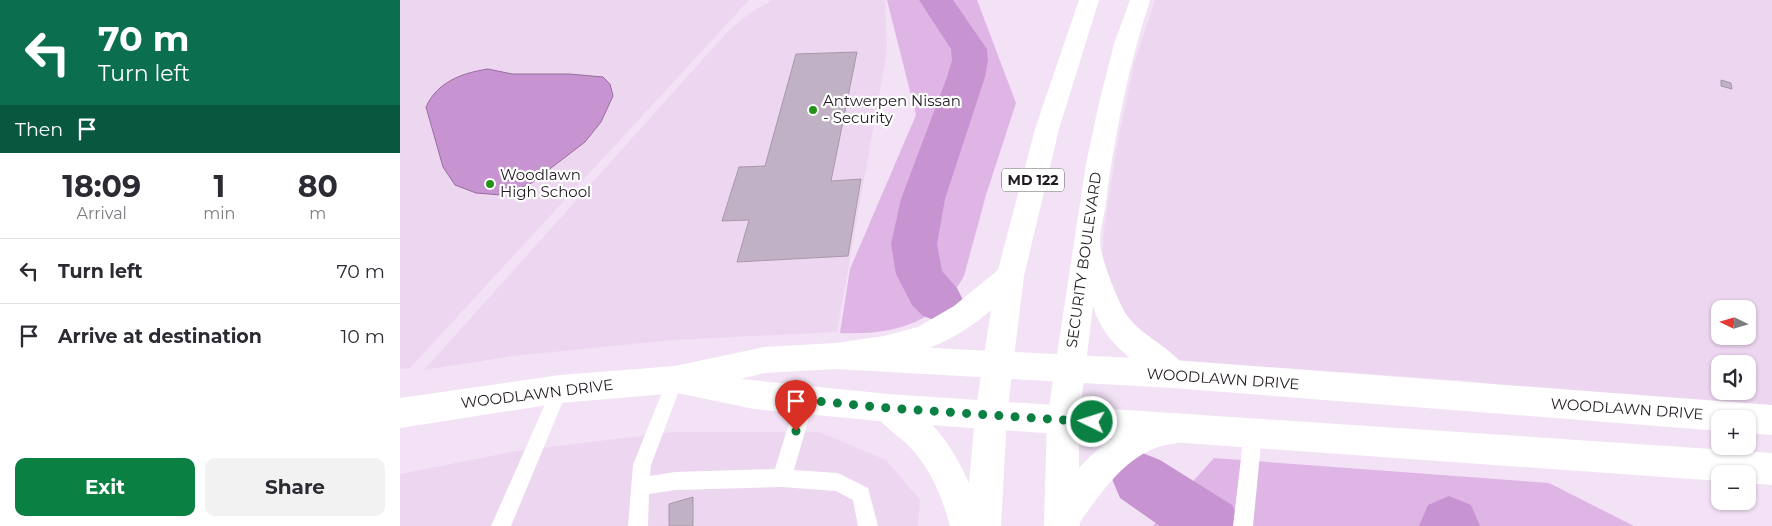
<!DOCTYPE html>
<meta charset="utf-8">
<style>
:root{--surface:#fff;--page:#f2f2f3;--text:#2b2b33;--muted:#7c7c81;--line:#e1e1e2;--accent:#0b8043}
body{margin:0;font-family:Montserrat,sans-serif;background:var(--page);color:var(--text);height:100vh;display:flex;flex-direction:column;font-size:19px;white-space:nowrap}
*{box-sizing:border-box;margin:0}
p{font-size:16px;color:var(--muted)}
.icon{flex:none;width:28px;height:28px;fill:none;stroke:currentColor;stroke-width:2;stroke-linecap:round;stroke-linejoin:round}
.map{position:relative;flex:1;overflow:hidden}
.drawer{display:flex;flex-direction:column;background:var(--surface);width:400px}
.drawer>*{flex:none}
.hud{background:#0b6e4f;color:#fff;overflow:hidden}
.needle{width:32px;rotate:275deg}
.tools{position:absolute;left:1311px;top:300px;display:grid;gap:10px}
.tools a{display:grid;place-items:center;width:45px;height:45px;border-radius:10px;background:var(--surface);box-shadow:0 1px 4px #0004;font-size:25px}
.pin{position:absolute;display:grid;place-items:center;width:42px;height:42px;color:#fff;margin:-51px -21px;border-radius:50% 50% 50% 0;rotate:-45deg;box-shadow:0 0 5px #0007}
.pin .icon{rotate:45deg}
.me{position:absolute;width:55px;margin:-28px;rotate:274deg;stroke-linejoin:round;filter:drop-shadow(0 0 4px #0008)}
.turn{display:flex;align-items:center;gap:18px;height:105px;padding:0 15px;font-size:22px}
.turn .icon{width:65px;height:65px;stroke-width:2.5}
.turn b{display:block;font-size:35px;line-height:42px}
.then{display:flex;align-items:center;height:48px;padding:0 15px;background:#0003;gap:10px;font-size:19px}
.eta{display:flex;justify-content:space-evenly;align-items:center;height:85px;text-align:center}
.eta b{font-size:30px;font-weight:700;line-height:35px}
.action{display:flex;gap:10px;margin-top:auto;padding:10px 15px}
.action a{flex:1;height:58px;border-radius:10px;background:var(--accent);color:#fff;font-size:20px;font-weight:700;line-height:58px;text-align:center}
.action a+a{background:var(--page);color:var(--text)}
ul{padding:0;list-style:none}
li{display:flex;align-items:center;gap:15px;height:65px;padding:0 15px;border-top:1px solid var(--line)}
li div{flex:1}
li b{display:block;font-size:19px}
li em{font-style:normal}
main{display:flex;flex:1;min-height:0}
.map>svg:first-child{display:block}
.built{fill:#edd6f0;fill-rule:evenodd}
.green{fill:#dfb5e6}
.water{fill:#c893d1;stroke:#966f9c}
.lines{fill:none;stroke-linecap:round;stroke-linejoin:round}
.river{fill:#c893d1;fill-rule:evenodd}
.building{fill:#c1b1c4;stroke:#a898aa}
.lane{fill:#fff;fill-rule:evenodd}
.secondary{fill:#fff;fill-rule:evenodd}
.primary{fill:#fff;fill-rule:evenodd}
.route{stroke:#0b8043;stroke-width:9;stroke-dasharray:0 16.2}
.poi-dot{fill:#269219;stroke:#fff;stroke-width:2}
.labels{text-anchor:middle;stroke-width:4.5;stroke-linejoin:round;paint-order:stroke}
.shield{fill:#fff;stroke:#645f64;stroke-width:1}
.shield-label{font-size:14px;font-weight:bold;fill:#211a21}
.poi-label{font-size:15px;fill:#211a21;stroke:#fff;text-anchor:start}
.street-label{font-size:15px;fill:#211a21;stroke:#fff}
</style>
<main>
<section class="drawer">
<div class="hud">
<div class="turn"><svg class="icon" aria-label="left" viewBox="0 0 24 24"><path d="M17 20v-9H6M10 6l-5 5 5 5"/></svg><div><b>70 m</b>Turn left</div></div>
<div class="then">Then<svg class="icon" aria-label="arrive" viewBox="0 0 24 24"><path d="M6 21V4h12l-3 4 3 4H6"/></svg></div>
</div>
<div class="eta">
<div><b>18:09</b><p>Arrival</p></div>
<div><b>1</b><p>min</p></div>
<div><b>80</b><p>m</p></div>
</div>
<ul>
<li><svg class="icon" aria-label="left" viewBox="0 0 24 24"><path d="M17 20v-9H6M10 6l-5 5 5 5"/></svg><div><b>Turn left</b></div><em>70 m</em></li>
<li><svg class="icon" aria-label="arrive" viewBox="0 0 24 24"><path d="M6 21V4h12l-3 4 3 4H6"/></svg><div><b>Arrive at destination</b></div><em>10 m</em></li>
</ul>
<div class="action"><a>Exit</a><a>Share</a></div>
</section>
<div class="map">
<svg width="1372" height="526" viewBox="0 0 1372 526">
<rect width="100%" height="100%" fill="#f3e2f6"/>
<!-- built -->
<path class="built" d="M0,0H349L10,368L0,369Z
M372,0H485L487,51L437,332L272,340L113,356L24,370L330,29L353,11Z
M755,0H1372V408L1161,394L1070,381L783,361L770,358L742,343L701,272L704,229L717,145L734,64ZM1320,309H1348V336H1320ZM1320,364H1348V391H1320Z
M273,432H419L486,460L520,500L518,526H0V474L116,451Z"/>
<!-- green -->
<path class="green" d="M487,0H577L616,103L586,195L564,276C537,325 492,335 440,333L450,269L516,115Z
M814,458L1149,483L1234,526H753Z"/>
<!-- water -->
<path class="water" d="M88,69L112,74H169L203,77L210,84L213,96L201,122L185,142L130,184L101,195L76,193L55,185L43,167L26,107C37,82 62,73 88,69Z"/>
<g class="lines">
<!-- river -->
<path class="river" d="M519,0H553L587,49L588,60L585,77L545,199L537,244L542,271L557,288L564,302L557,316L540,322L523,316L512,305L496,274L491,244L501,199L547,77L552,60L551,49Z
M740,452L760,460L832,505L841,526H760L720,498L712,479L720,460Z
M1049,496L1071,505L1080,526H1019L1028,505Z"/>
</g>
<!-- building -->
<path class="building" d="M457,52L431,181L461,179L448,256L337,262L349,220L322,221L339,167L365,166L396,54Z
M1321,80L1331,83L1332,89L1321,86Z
M293,497V526H269V504Z"/>
<g class="lines">
<!-- lane -->
<path class="lane" d="M275,373L281,375L283,380L251,465L250,476L275,472L375,469L396,400L399,395L405,392L411,395L414,400L394,470L438,473L468,488L478,526H458L453,500L436,491L382,487L275,490L249,494L248,526H228L233,465L269,375Z
M160,381L166,384L168,389L111,526H91L154,384Z
M853,425L859,427L862,433L853,526H833L844,433L847,427Z"/>
<!-- secondary -->
<path class="secondary" d="M436,343L773,360L1372,405V435L1348,433V419H1320V431L773,388L436,369L364,373L341,379L488,394L1372,453V485L1348,483V474H1320V481L488,422L354,409L277,393L160,403L0,428V398L160,375L275,366L364,347Z"/>
<!-- primary -->
<path class="primary" d="M679,0H699L659,129L624,276L607,415L601,526H550C542,497 531,469 510,447C497,434 480,425 472,408L477,398L488,394C526,408 553,446 569,483L575,415L591,310C555,342 514,357 466,364C452,367 439,370 425,365L421,356L425,347L436,343L484,336L518,327L554,306L598,270L635,129Z
M730,0H750C728,68 714,137 705,209C703,221 698,238 701,250C705,267 714,291 722,307C736,337 775,345 788,374L784,384L773,388C756,381 727,357 714,343C705,334 697,319 693,306L679,420V468C705,440 754,402 794,417L799,428L794,439C781,444 766,443 753,449C721,462 699,496 680,522V526H644L647,420L686,164L699,103L714,44Z"/>
</g>
<g class="lines">
<!-- route -->
<path class="route" d="M396,431L405,400L488,408L692,422"/>
</g>
<!-- markers -->
<g class="poi-dot">
<circle cx="413" cy="110" r="5"/>
<circle cx="90" cy="184" r="5"/>
</g>
<g class="labels">
<!-- shield labels -->
<rect class="shield" x="602" y="168.5" width="62" height="23" rx="4"/>
<g class="shield-label">
<text x="633" y="185">MD 122</text>
</g>
<!-- poi labels -->
<g class="poi-label">
<text x="423" y="106">Antwerpen Nissan<tspan x="423" dy="17">- Security</tspan></text>
<text x="100" y="180">Woodlawn<tspan x="100" dy="17">High School</tspan></text>
</g>
<!-- street labels -->
<g class="street-label">
<text transform="translate(684 260) rotate(-82)" y="5">SECURITY BOULEVARD</text>
<text transform="translate(823 379) rotate(4)" y="5">WOODLAWN DRIVE</text>
<text transform="translate(137 394) rotate(-7)" y="5">WOODLAWN DRIVE</text>
<text transform="translate(1227 409) rotate(4)" y="5">WOODLAWN DRIVE</text>
</g>
</g>
</svg>
<div class="tools">
<a><svg class="needle" viewBox="-14 -14 28 28"><path d="M0-13l5 13h-10z" fill="#e53935"/><path d="M0 13l5-13h-10z" fill="#7c7c81"/></svg></a>
<a><svg class="icon" aria-label="sound" viewBox="0 0 24 24"><path d="M4 9h4l5-4v14l-5-4H4zM17 9q2 3 0 6"/></svg></a>
<a>+</a>
<a>−</a>
</div>
<div class="pin" style="left:396px;top:431px;background:#d93025"><svg class="icon" aria-label="arrive" viewBox="0 0 24 24"><path d="M6 21V4h12l-3 4 3 4H6"/></svg></div>
<svg class="me" style="left:692px;top:422px" viewBox="-20 -20 40 40"><circle r="17" fill="#0b8043" stroke="#fff" stroke-width="3"/><path d="M0-11L8 9 0 5-8 9z" fill="#fff"/></svg>
</div>
</main>
